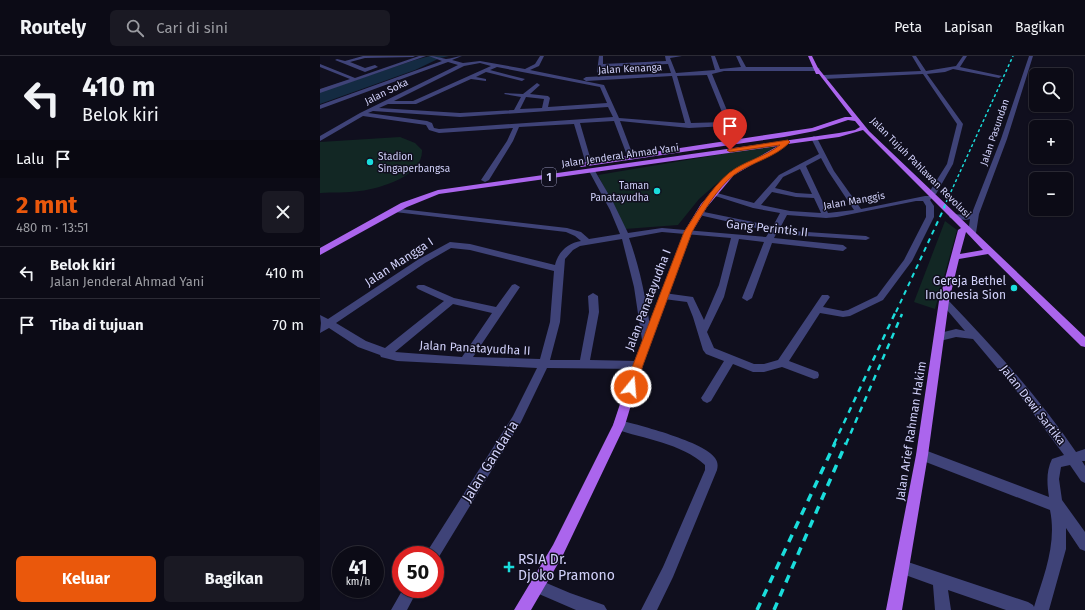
<!DOCTYPE html>
<html lang="id">
<meta charset="utf-8">
<style>
:root{--surface:#0c0b16;--page:#1a1923;--text:#f1f3f6;--muted:#9a9ba1;--line:#2c2b35;--accent:#ea580c}
body{margin:0;font-family:"Fira Sans",sans-serif;background:var(--page);color:var(--text);height:100vh;display:flex;flex-direction:column;font-size:15px;white-space:nowrap}
*{box-sizing:border-box;margin:0}
p{font-size:13px;color:var(--muted)}
.icon{flex:none;width:22px;height:22px;fill:none;stroke:currentColor;stroke-width:2;stroke-linecap:round;stroke-linejoin:round}
.map{position:relative;flex:1;overflow:hidden}
.drawer{display:flex;flex-direction:column;background:var(--surface);width:320px}
.drawer>*{flex:none}
.hud{background:#0c0b16;color:var(--text);overflow:hidden}
.fabs{position:absolute;left:709px;top:12px;display:grid;gap:8px}
.fabs a{display:grid;place-items:center;width:44px;height:44px;border-radius:6px;background:var(--surface);box-shadow:0 1px 3px #0004,0 0 0 1px var(--line);font-size:20px}
.speed{position:absolute;left:12px;top:490px;display:flex;gap:8px;font-size:20px;font-weight:700;text-align:center}
.speed>*{display:grid;place-content:center;width:52px;height:52px;border-radius:50%;background:var(--surface);box-shadow:0 1px 3px #0004,0 0 0 1px var(--line);line-height:1}
.speed small{font-size:10px;font-weight:400}
.speed .limit{border:6px solid #d22;background:#fff;color:#111}
.pin{position:absolute;display:grid;place-items:center;width:34px;height:34px;color:#fff;margin:-41px -17px;border-radius:50% 50% 50% 0;rotate:-45deg;box-shadow:0 0 4px #0007}
.pin .icon{rotate:45deg}
.me{position:absolute;width:44px;margin:-22px;rotate:17deg;stroke-linejoin:round;filter:drop-shadow(0 0 3px #0008)}
.turn{display:flex;align-items:center;gap:14px;height:84px;padding:0 16px;font-size:18px}
.turn .icon{width:52px;height:52px;stroke-width:2.5}
.turn b{display:block;font-size:28px;line-height:34px}
.then{display:flex;align-items:center;height:38px;padding:0 16px;background:#0003;gap:8px;font-size:15px}
.round{display:grid;place-items:center;flex:none;width:42px;height:42px;border-radius:6px;background:var(--page)}
.head{display:flex;align-items:center;justify-content:space-between;height:68px;padding:0 16px}
h1{font-size:24px;font-weight:700;line-height:30px;color:var(--accent)}
.cta{display:flex;gap:8px;margin-top:auto;padding:8px 16px}
.cta a{flex:1;height:46px;border-radius:6px;background:var(--accent);color:#fff;font-size:16px;font-weight:700;line-height:46px;text-align:center}
.cta a+a{background:var(--page);color:var(--text)}
ul{padding:0;list-style:none}
li{display:flex;align-items:center;gap:12px;height:52px;padding:0 16px;border-top:1px solid var(--line)}
li div{flex:1}
li b{display:block;font-size:15px}
li em{font-style:normal}
header{display:flex;align-items:center;gap:24px;box-sizing:border-box;height:56px;padding:0 20px;background:var(--surface);border-bottom:1px solid var(--line)}
header strong{font-size:19px}
nav{display:flex;gap:22px;margin-inline-start:auto;font-size:14px}
.search{width:280px;height:36px;background:var(--page);display:flex;align-items:center;gap:10px;box-sizing:border-box;padding:0 14px;border-radius:6px;color:var(--muted);font-size:15px}
main{display:flex;flex:1;min-height:0}
.map>svg:first-child{display:block}
.green{fill:#122724}
.water{fill:#142b42}
.lines{fill:none;stroke-linecap:round;stroke-linejoin:round}
.minor{fill:#3f4378;fill-rule:evenodd}
.major{fill:#ab65ed;fill-rule:evenodd}
.rail-far3{stroke:#1adddc;stroke-width:1.5;stroke-dasharray:3 2.5;stroke-linecap:butt}
.rail-far2{stroke:#1adddc;stroke-width:2;stroke-dasharray:5 4.5;stroke-linecap:butt}
.rail-far1{stroke:#1adddc;stroke-width:2.5;stroke-dasharray:6 5.5;stroke-linecap:butt}
.rail{stroke:#1adddc;stroke-width:3.5;stroke-dasharray:8 7;stroke-linecap:butt}
.route{fill:#ea580c;stroke:#983908}
.poi-dot{fill:#1adddc;stroke:#100f1e;stroke-width:1.5}
.labels{text-anchor:middle;stroke-width:3;stroke-linejoin:round;paint-order:stroke}
.far-street-label{font-size:10px;fill:#d1d1fa;stroke:#100f1e}
.far-poi-label{font-size:10px;fill:#d1d1fa;stroke:#100f1e;text-anchor:start}
.shield{fill:#100f1e;stroke:#9797b8;stroke-width:1}
.shield-label{font-size:11px;font-weight:bold;fill:#d1d1fa}
.street-label{font-size:12px;fill:#d1d1fa;stroke:#100f1e}
.poi-label{font-size:12px;fill:#d1d1fa;stroke:#100f1e;text-anchor:end}
.near-street-label{font-size:14px;fill:#d1d1fa;stroke:#100f1e}
.near-poi-label{font-size:14px;fill:#d1d1fa;stroke:#100f1e;text-anchor:start}
</style>
<header>
<strong>Routely</strong>
<div class="search"><svg class="icon" aria-label="search" viewBox="0 0 24 24"><circle cx="10" cy="10" r="6"/><path d="M15 15l6 6"/></svg>Cari di sini</div>
<nav><a>Peta</a><a>Lapisan</a><a>Bagikan</a></nav>
</header>
<main>
<section class="drawer">
<div class="hud">
<div class="turn"><svg class="icon" aria-label="left" viewBox="0 0 24 24"><path d="M17 20v-9H6M10 6l-5 5 5 5"/></svg><div><b>410 m</b>Belok kiri</div></div>
<div class="then">Lalu<svg class="icon" aria-label="arrive" viewBox="0 0 24 24"><path d="M6 21V4h12l-3 4 3 4H6"/></svg></div>
</div>
<div class="head"><div><h1>2 mnt</h1><p>480 m · 13:51</p></div><a class="round"><svg class="icon" aria-label="close" viewBox="0 0 24 24"><path d="M6 6l12 12M18 6L6 18"/></svg></a></div>
<ul>
<li><svg class="icon" aria-label="left" viewBox="0 0 24 24"><path d="M17 20v-9H6M10 6l-5 5 5 5"/></svg><div><b>Belok kiri</b><p>Jalan Jenderal Ahmad Yani</p></div><em>410 m</em></li>
<li><svg class="icon" aria-label="arrive" viewBox="0 0 24 24"><path d="M6 21V4h12l-3 4 3 4H6"/></svg><div><b>Tiba di tujuan</b></div><em>70 m</em></li>
</ul>
<div class="cta"><a>Keluar</a><a>Bagikan</a></div>
</section>
<div class="map">
<svg width="765" height="554" viewBox="0 0 765 554">
<rect width="100%" height="100%" fill="#100f1e"/>
<!-- green -->
<path class="green" d="M80,81L95,87L102,94C103,120 61,132 40,135C27,137 13,136 0,137V86Z
M450,90H453L456,93L411,115L379,143L358,169L305,173L278,119Z
M625,165L637,174L615,253L594,246Z"/>
<!-- water -->
<path class="water" d="M110,0H129L120,2L95,14L0,48V36L95,4Z"/>
<g class="lines">
<!-- minor -->
<path class="minor" d="M43,0H95L93,1L45,2L30,6L45,12L55,9L58,11L45,16L15,4L17,3L25,5Z
M99,0H106L0,37V33L30,23L0,11V8L35,22Z
M109,0C115,0 120,2 126,3C131,3 137,0 142,0L132,4L143,7L160,5L205,13L215,8L220,0H224L219,10L210,14L284,29L299,62L363,67H365L352,20L266,25L263,23L266,21L351,17L348,8L283,11V16L280,18L277,16L279,0H283V8L346,5L345,0H362L350,2L356,17L395,14L391,0H395L400,13L421,11L416,0H420L426,11H497L500,13L497,15H404L392,18L420,86L419,87L414,86L407,70L369,72L300,65L314,102L311,104L308,102L294,65L260,67L272,108L269,110L266,108L254,68L199,71L193,85L169,124L165,126L161,124L187,85L193,72L119,77L109,74L106,69L43,60L0,85V80L40,57L138,9L128,6L0,53V49L122,5ZM160,7L171,10L93,45H74L144,10ZM177,11L280,31L287,47L228,51L230,42L228,40L210,38L220,29L217,27L203,38L185,37L184,38L201,41L194,54L140,57L59,52L68,48H96L151,23L166,25V23L156,21L166,16L202,25L205,23L170,14ZM387,19L406,66L371,67L357,20ZM206,41L224,43L222,52L200,53ZM288,51L293,61L119,73L114,72L112,67L107,65L48,57L53,55L140,61Z
M592,0H596L606,15L636,10L643,0H647L640,11L682,20L679,22L633,13L625,16L607,18L643,68L633,108L616,138L612,140L608,138L627,108L637,68L603,18L504,23L501,21L504,19L601,15Z
M709,0H713L687,83L659,158L656,177L652,179H649L648,177L650,163L646,164L630,162L629,160C635,156 642,161 652,157L681,83Z
M494,80L497,82L514,115L541,153L605,140H611L612,142L610,144L614,150V161L592,205L563,244L530,260L523,261L500,257L469,305L498,316L499,319L498,322L494,323L462,311L444,316H433L413,308L391,345L387,347L383,345L381,342L383,339L404,305L386,298L383,294L373,261L367,246L344,243L339,240L344,237L373,241L384,264L399,229L411,182L342,176L309,182C321,215 327,249 332,284L331,287H323L322,284L314,231L302,183L260,190L253,194L245,203L240,266L230,304H260L269,256L268,240L273,237L278,240L279,256L270,304L318,305L322,306L323,309L322,312L318,313L227,312L201,366L117,504L115,505V499H105L193,360L217,312L77,305L61,301L60,299L38,291L9,272L0,277L1,267L0,259L8,263L99,203L130,186L150,188L235,209C238,196 248,187 261,185L255,180L246,176L75,156H72V152L247,172L261,176L269,183L300,178L290,154L269,115L272,113L275,115L293,146L308,177L342,172L446,181L450,175L379,159L375,157L379,155L453,170L460,157L433,152L389,138L393,136L434,147L459,119L499,98L491,82ZM501,102L508,115L534,154L508,157L486,110ZM480,113L492,138L476,137L455,132L463,121ZM452,136L476,141L494,142L501,157L470,155L441,149ZM596,145H603L606,150V161L584,204L557,240L528,254L523,255L503,251L510,241L508,239H502L458,304L444,308H434L394,292L387,276L404,241L419,183L444,186L422,242L427,245L432,242L452,187L523,195L527,192L523,189L454,182L457,176L472,179L546,184L550,182L546,180L472,175L460,172L467,159L506,162L517,161ZM131,192L150,194L234,215L230,266L220,303L153,301L200,231L195,228L192,229L176,251L134,242L104,229H98L96,231L98,233L124,245L65,292L46,285L16,267L105,207ZM133,248L172,257L142,301L75,296Z
M624,242L627,243C673,291 719,341 756,396L765,393V405H762L765,410V427L761,425L750,409L741,411L739,423L742,444L765,476V495L760,493L746,472V493L729,554H686L628,534L631,554H615L613,529L577,516L575,511L577,506L582,504L708,546L713,549L714,551C724,519 737,488 730,454L598,403L596,399L598,395L602,393L729,441C727,428 726,415 732,403L744,399L695,333L653,283L636,281L620,285L616,284L615,281L616,278L636,273L645,275L621,247L619,245Z
M299,364C319,369 385,386 395,402C398,406 398,410 397,414L353,521L337,554H321L343,511L385,414V409C361,387 324,383 295,373L293,369L295,365Z
M217,523L250,537L284,549L287,554H256L212,535L210,530L212,525Z
M83,533H98L87,554H71Z"/>
<!-- major -->
<path class="major" d="M488,0H492L498,12L549,75L765,281V291L761,290L668,198L639,203L629,245L608,399L582,554H566L596,399L619,245L638,174L641,172L543,74L519,81L468,88L414,119L387,151L372,176L323,309L305,369L243,499L211,554H194L233,489L293,369L313,309L364,176L381,148L410,117L458,90L119,138L87,151L0,199V192L81,147L118,134L519,77L535,74L540,71L535,65L528,64L495,75L464,81L261,111L258,109L261,107L492,72L525,61H532L499,18H496ZM646,176L663,194L640,198Z"/>
<!-- rail-far3 -->
<path class="rail-far3" d="M624,151L693,0"/>
<!-- rail-far2 -->
<path class="rail-far2" d="M576,256L625,150"/>
<!-- rail-far1 -->
<path class="rail-far1" d="M514,388L576,255
M526,388L582,258"/>
<!-- rail -->
<path class="rail" d="M437,554L515,387
M454,554L526,387"/>
</g>
<!-- route -->
<path class="route" d="M468,84L470,86C455,102 431,106 414,119C397,132 382,158 372,176L323,309L316,331L315,334H308L306,331L313,309L364,176C377,156 390,133 409,117C424,105 445,101 460,89L410,96L407,94L410,93Z"/>
<!-- markers -->
<g class="poi-dot">
<circle cx="50" cy="106" r="4"/>
<circle cx="337" cy="135" r="4"/>
<circle cx="694" cy="232" r="4"/>
<path d="M187 505h4v4h4v4h-4v4h-4v-4h-4v-4h4z"/>
</g>
<g class="labels">
<!-- far-street labels -->
<g class="far-street-label">
<text transform="translate(310 12) rotate(-3)" y="4">Jalan Kenanga</text>
<text transform="translate(66 35) rotate(-26)" y="4">Jalan Soka</text>
<text transform="translate(674 76) rotate(-71)" y="4">Jalan Pasundan</text>
<text transform="translate(300 99) rotate(-8)" y="4">Jalan Jenderal Ahmad Yani</text>
<text transform="translate(601 111) rotate(45)" y="4">Jalan Tujuh Pahlawan Revolusi</text>
<text transform="translate(534 144) rotate(-10)" y="4">Jalan Manggis</text>
</g>
<!-- far-poi labels -->
<g class="far-poi-label">
<text x="58" y="104">Stadion<tspan x="58" dy="12">Singaperbangsa</tspan></text>
<text x="329" y="133" text-anchor="end">Taman<tspan x="329" dy="12">Panatayudha</tspan></text>
</g>
<!-- shield labels -->
<rect class="shield" x="222" y="112" width="14" height="18" rx="3"/>
<g class="shield-label">
<text x="229" y="125">1</text>
</g>
<!-- street labels -->
<g class="street-label">
<text transform="translate(447 172) rotate(6)" y="4">Gang Perintis II</text>
<text transform="translate(79 206) rotate(-33)" y="4">Jalan Mangga I</text>
<text transform="translate(328 244) rotate(-69)" y="4">Jalan Panatayudha I</text>
<text transform="translate(155 292) rotate(3)" y="4">Jalan Panatayudha II</text>
<text transform="translate(713 349) rotate(52)" y="4">Jalan Dewi Sartika</text>
<text transform="translate(591 375) rotate(-81)" y="4">Jalan Arief Rahman Hakim</text>
</g>
<!-- poi labels -->
<g class="poi-label">
<text x="686" y="229">Gereja Bethel<tspan x="686" dy="14">Indonesia Sion</tspan></text>
</g>
<!-- near-street labels -->
<g class="near-street-label">
<text transform="translate(170 405) rotate(-58)" y="5">Jalan Gandaria</text>
</g>
<!-- near-poi labels -->
<g class="near-poi-label">
<text x="198" y="508">RSIA Dr.<tspan x="198" dy="16">Djoko Pramono</tspan></text>
</g>
</g>
</svg>
<div class="fabs">
<a><svg class="icon" aria-label="search" viewBox="0 0 24 24"><circle cx="10" cy="10" r="6"/><path d="M15 15l6 6"/></svg></a>
<a>+</a>
<a>−</a>
</div>
<div class="speed"><div>41<small>km/h</small></div><div class="limit">50</div></div>
<div class="pin" style="left:410px;top:94px;background:#d93025"><svg class="icon" aria-label="arrive" viewBox="0 0 24 24"><path d="M6 21V4h12l-3 4 3 4H6"/></svg></div>
<svg class="me" style="left:311px;top:331px" viewBox="-20 -20 40 40"><circle r="17" fill="#ea580c" stroke="#fff" stroke-width="3"/><path d="M0-11L8 9 0 5-8 9z" fill="#fff"/></svg>
</div>
</main>
